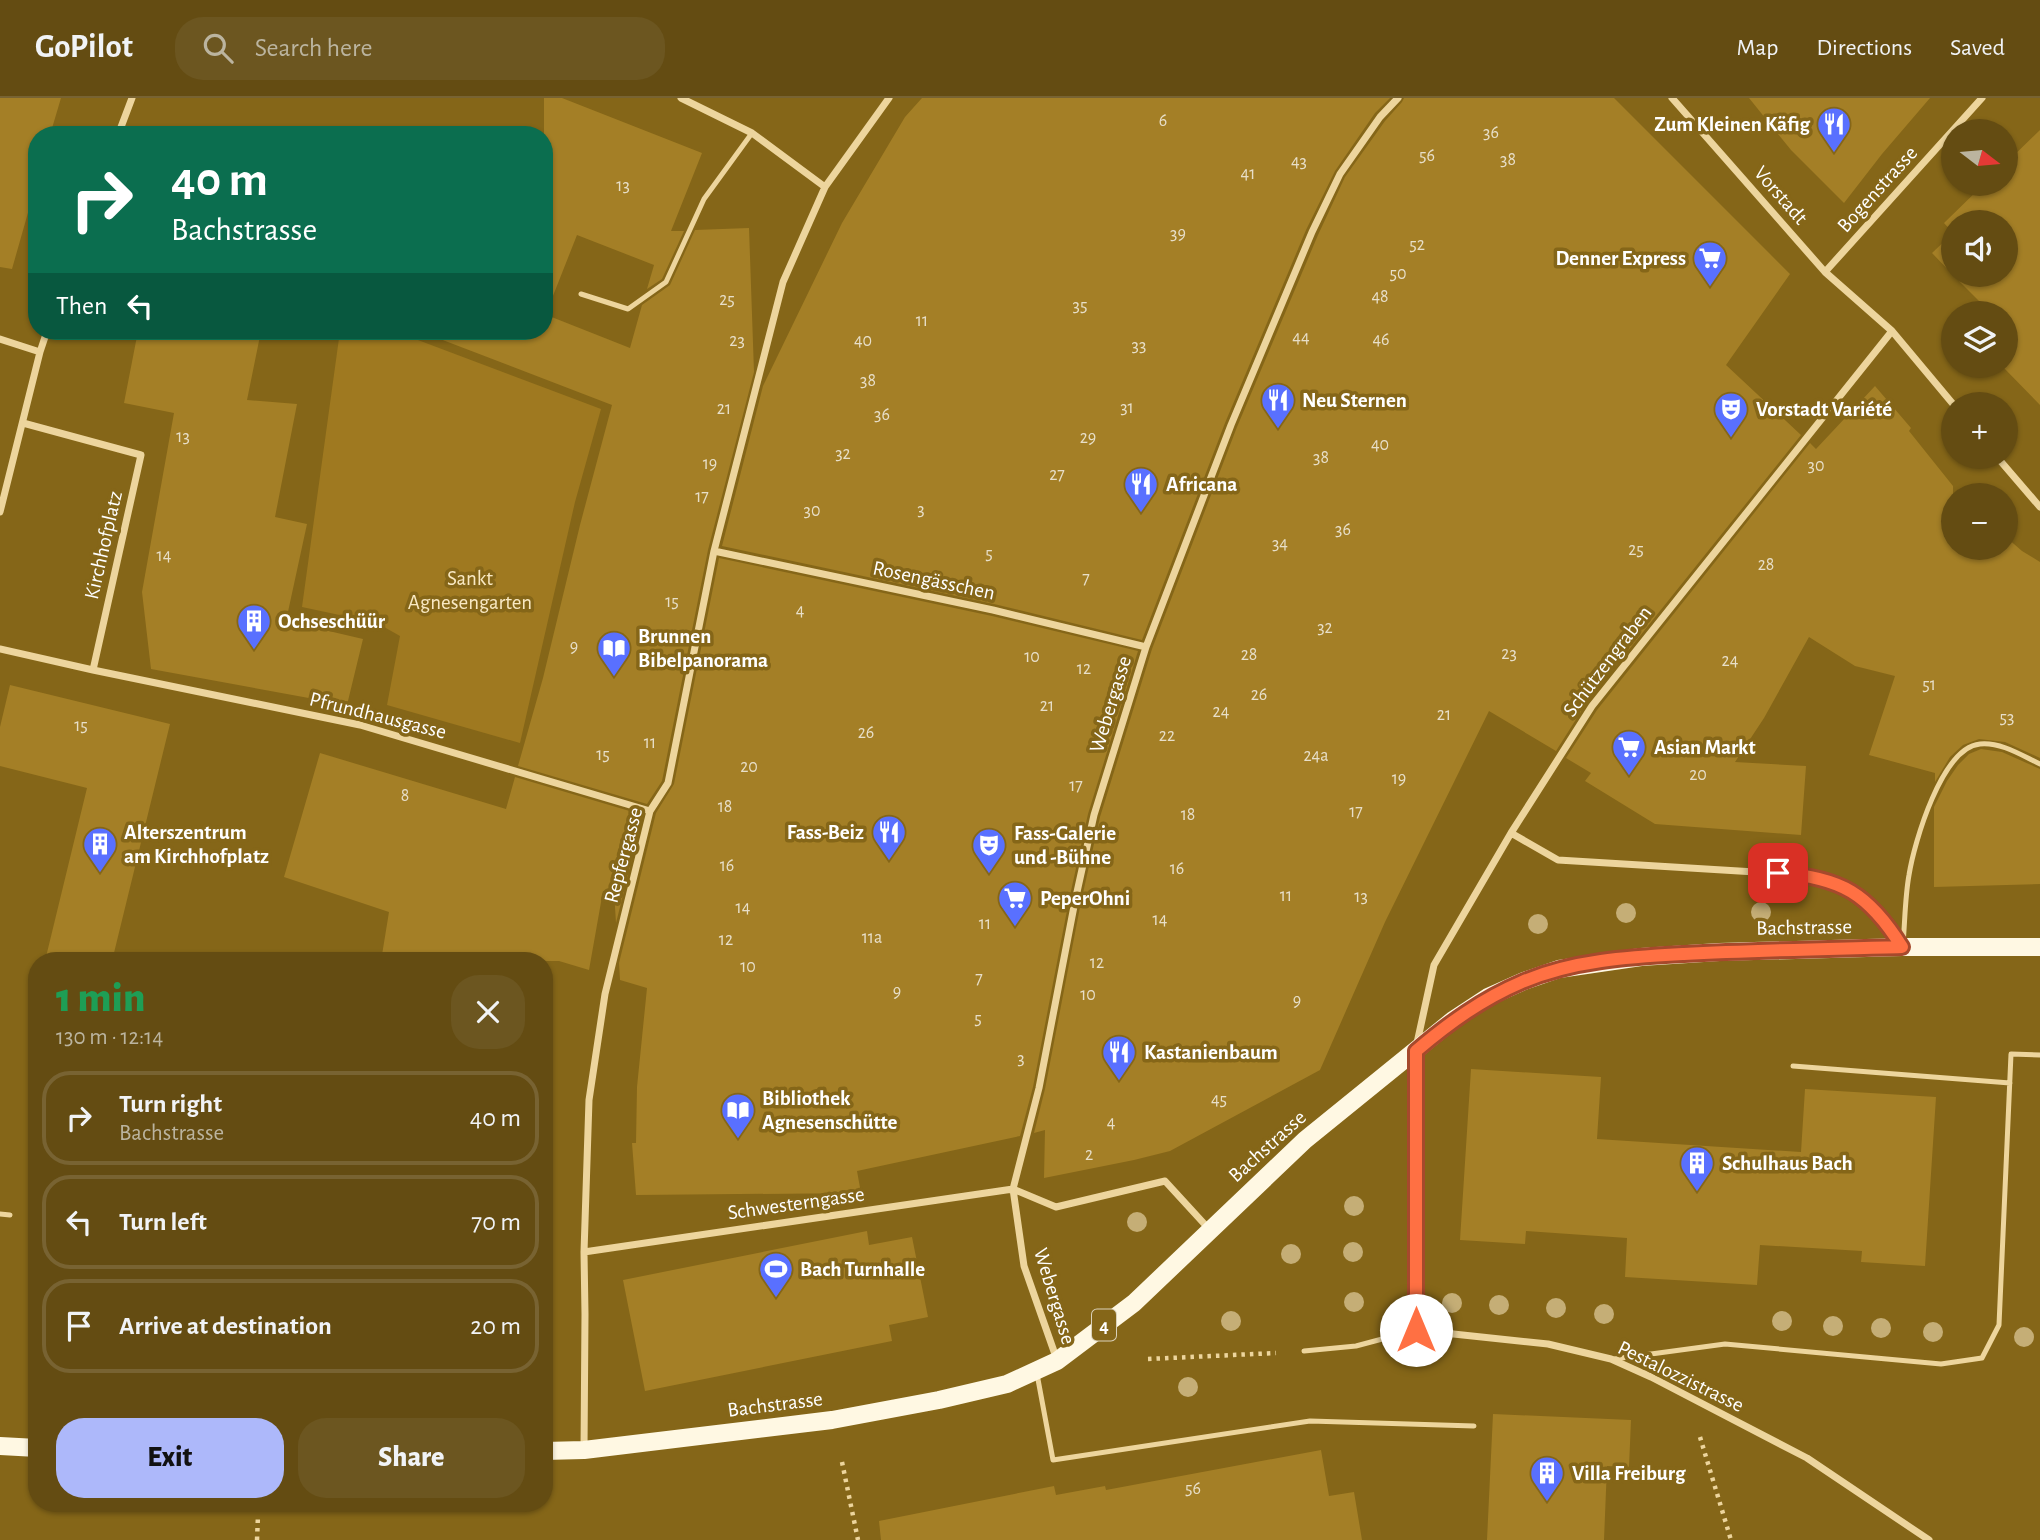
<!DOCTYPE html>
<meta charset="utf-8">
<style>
:root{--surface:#644c12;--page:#6c5620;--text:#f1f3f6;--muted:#bbb49f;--line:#786332;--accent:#adb8fa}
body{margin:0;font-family:"Alegreya Sans",sans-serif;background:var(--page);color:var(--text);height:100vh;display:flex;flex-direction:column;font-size:26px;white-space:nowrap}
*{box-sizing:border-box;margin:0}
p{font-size:23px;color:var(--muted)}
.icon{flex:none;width:38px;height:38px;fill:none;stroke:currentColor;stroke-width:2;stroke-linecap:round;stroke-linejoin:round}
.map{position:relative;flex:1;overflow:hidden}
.drawer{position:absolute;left:28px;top:854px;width:525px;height:560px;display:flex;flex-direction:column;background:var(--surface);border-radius:28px;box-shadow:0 2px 5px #0004}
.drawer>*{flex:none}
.guide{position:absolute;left:28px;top:28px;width:525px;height:214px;border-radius:28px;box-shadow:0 2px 5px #0004;background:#0b6e4f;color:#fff;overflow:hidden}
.needle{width:46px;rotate:106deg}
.fabs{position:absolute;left:1941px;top:21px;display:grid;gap:14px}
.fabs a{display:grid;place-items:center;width:77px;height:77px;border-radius:50%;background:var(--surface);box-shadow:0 2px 5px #0004;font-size:35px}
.pin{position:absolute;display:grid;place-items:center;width:60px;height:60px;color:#fff;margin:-30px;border-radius:14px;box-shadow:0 4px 10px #0006}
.me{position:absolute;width:77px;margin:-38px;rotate:0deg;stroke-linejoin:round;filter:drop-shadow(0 0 5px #0008)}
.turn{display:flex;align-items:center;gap:24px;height:147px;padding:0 28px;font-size:32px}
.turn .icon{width:91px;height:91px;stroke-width:2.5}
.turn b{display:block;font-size:49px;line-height:60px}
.then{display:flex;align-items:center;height:66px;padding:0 28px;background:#0003;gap:14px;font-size:26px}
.round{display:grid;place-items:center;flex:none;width:74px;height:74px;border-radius:28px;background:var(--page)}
.headline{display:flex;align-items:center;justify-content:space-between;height:119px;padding:0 28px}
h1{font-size:42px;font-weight:800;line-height:52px;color:#1e9e55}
.action{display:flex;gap:14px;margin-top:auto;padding:14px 28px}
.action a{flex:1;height:80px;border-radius:28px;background:var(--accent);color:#111;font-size:28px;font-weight:800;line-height:80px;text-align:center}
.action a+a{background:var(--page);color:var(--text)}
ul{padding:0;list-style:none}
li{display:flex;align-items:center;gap:21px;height:94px;margin:0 14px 10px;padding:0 14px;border:4px solid var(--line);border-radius:28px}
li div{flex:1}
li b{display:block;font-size:26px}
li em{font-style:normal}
header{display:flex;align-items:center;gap:42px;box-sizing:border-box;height:98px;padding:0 35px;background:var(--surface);border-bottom:2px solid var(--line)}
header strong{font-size:33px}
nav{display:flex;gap:38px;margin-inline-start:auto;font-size:24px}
.search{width:490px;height:63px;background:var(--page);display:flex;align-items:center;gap:18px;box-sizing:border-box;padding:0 24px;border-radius:28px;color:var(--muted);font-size:26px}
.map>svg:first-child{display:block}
.green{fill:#9f7920}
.building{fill:#a47f26}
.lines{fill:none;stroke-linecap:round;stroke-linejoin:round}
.path{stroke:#edd59d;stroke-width:4.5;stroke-dasharray:3.5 5;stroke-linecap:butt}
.lane{stroke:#edd59d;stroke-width:5}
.street{stroke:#edd59d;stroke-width:7}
.primary{stroke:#fff8e3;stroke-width:18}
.tree{fill:#c5ae76}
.route-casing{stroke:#a6492c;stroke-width:18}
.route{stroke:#ff7043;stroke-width:12}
.labels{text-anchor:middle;stroke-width:7;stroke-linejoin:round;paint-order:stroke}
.number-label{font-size:18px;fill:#e8dfc9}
.shield{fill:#856618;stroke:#dad1ba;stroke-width:2}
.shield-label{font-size:19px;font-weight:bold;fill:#fff}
.poi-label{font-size:21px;font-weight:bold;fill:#fff;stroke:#856618;text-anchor:start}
.street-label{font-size:21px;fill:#fff;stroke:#856618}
.park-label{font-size:21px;fill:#f9e9c3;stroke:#856618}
</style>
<header>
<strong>GoPilot</strong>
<div class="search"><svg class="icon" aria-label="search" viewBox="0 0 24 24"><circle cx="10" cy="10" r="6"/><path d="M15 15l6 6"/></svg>Search here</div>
<nav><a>Map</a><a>Directions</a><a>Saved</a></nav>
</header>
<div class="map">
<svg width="2040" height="1442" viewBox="0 0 2040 1442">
<rect width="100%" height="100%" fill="#856618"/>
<!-- green -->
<path class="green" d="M340,233H394L601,311L575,404L520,645L387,607L400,538L377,525L302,509Z"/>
<!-- building -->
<path class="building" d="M0,0H61L50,37H37V83L12,171L0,169Z
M544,0H562L702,55L671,133H684L662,181L647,191L654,167L577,137L547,213H544Z
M922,0H1390L1375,15L1335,73L1306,132L1225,325L1142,542L994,506L722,448L763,288L842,125L905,19Z
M1404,0H1614L1790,176L1726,267L1801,337L1587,604L1556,653L1489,613L1385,824L1320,972L1170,1053L1134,1062L1044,1080L1045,1032L1034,1035L1045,991L1081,804L1100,719L1152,551L1237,329L1318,137L1345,79L1385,23L1402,4Z
M1749,0H1930L1882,56L1844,105L1791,52Z
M2040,32V307L2002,268H2006V215H1974L1983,207L1953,177H2006V124H1953V135L1944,125L1984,86H2006V65Z
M749,130L754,274L708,452L662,683L647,706L518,668L543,580L580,427L612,307L427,236L428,233H544V216L630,250L642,207L670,187L695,132Z
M1953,135V177L1932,155Z
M138,233H261L247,302L297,306L275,419L307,426L286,523L363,541L347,607L151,571L142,494L174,315L124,305Z
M1875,288L1911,330L1909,333L1953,388V450H2006V439L2022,453L2040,464V660L2005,644L1979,641L1963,647L1950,659L1935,684V675L1869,657L1895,578L1855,568L1809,539L1764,620L1735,664L1806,668L1801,737L1655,726L1585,683L1591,675L1566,660L1597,612L1810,345L1816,351Z
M719,460L992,518L1138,553L1088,716L1069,802L1033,989L1020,1038L857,1073L861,1095L636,1097L632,1045H636L637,989L647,890L620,882L619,865L656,715L674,686Z
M10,587L170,626L112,863H45L87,690L0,668V629Z
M1981,651L2002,654L2040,671V786L1934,789V709L1947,683L1958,667L1969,656Z
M320,655L506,711L515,679L643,717L616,825L614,793H603L589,872L559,863H381L389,814L284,779Z
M1471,971L1601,979L1597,1041L1801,1054L1805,991L1936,999L1925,1168L1861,1164L1862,1153L1760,1147L1757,1187L1625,1179L1627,1140L1526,1133L1525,1146L1460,1142Z
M867,1133L869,1147L912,1139L928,1219L889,1227L892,1243L645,1293L623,1182Z
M1493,1316L1631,1322L1629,1369L1607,1368L1604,1442H1487Z
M1321,1352L1329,1398L1354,1394L1362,1442H881L879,1423L1054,1388L1056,1397L1105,1388L1106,1392Z"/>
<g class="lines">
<!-- path -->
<path class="path" d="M1148,1261L1276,1255
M1700,1339L1731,1442
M842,1364L858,1442
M257,1442L258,1417"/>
<!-- lane -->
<path class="lane" d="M581,196L628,211L666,184L704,101L752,35
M1903,846C1905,823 1905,799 1909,777C1914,745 1942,649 1980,646C2001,644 2021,657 2040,666
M1793,968L2010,985
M0,1116L10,1117
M1304,1253L1356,1248L1416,1232
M1614,1261L1725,1246L1941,1266L1982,1260L1999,1227L2011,956L2040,957
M1037,1276L1053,1362L1310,1323L1474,1328"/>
<!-- street -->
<path class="street" d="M681,0L752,35L825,89
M1672,0L1825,174L1892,233L1953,306
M118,37L132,0
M1825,174L1982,0
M0,241L40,254
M23,325L141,357L93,572
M1997,359L2040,409
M0,414L40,254L47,233
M714,453L993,512L1146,549
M0,551L93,572L360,627L650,713
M1511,735L1558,762L1805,777C1857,790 1874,804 1902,849
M1417,945L1434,867L1511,735L1592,608L1892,233
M1416,957V1232L1548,1246L1611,1261L1651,1279L1807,1360L1929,1442
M1013,1091L1056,1109L1165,1083L1209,1131
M584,1154L1013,1091
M1057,1262L1024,1168L1013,1091L1039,990L1075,803L1094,717L1146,549L1231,327L1312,134L1340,76L1380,19L1398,0
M584,1352L585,1216L584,1154L589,1002L605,896L650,713L668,685L714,453L783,184L825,89L889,0"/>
<!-- primary -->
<path class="primary" d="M0,1348L37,1350
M544,1353L584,1352L832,1322L939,1302L1007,1286L1057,1263L1134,1205L1305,1042L1453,922L1488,899L1524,883L1559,871L1641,859L1719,854L1902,849H2040"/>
</g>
<!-- trees -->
<g class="tree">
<circle cx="1761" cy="814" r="10"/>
<circle cx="1626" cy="815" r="10"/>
<circle cx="1538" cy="826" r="10"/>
<circle cx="1354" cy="1108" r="10"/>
<circle cx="1137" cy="1124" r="10"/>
<circle cx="1353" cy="1154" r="10"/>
<circle cx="1291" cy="1156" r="10"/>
<circle cx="1354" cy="1204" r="10"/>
<circle cx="1452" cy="1205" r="10"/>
<circle cx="1499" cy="1207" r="10"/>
<circle cx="1556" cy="1210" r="10"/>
<circle cx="1604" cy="1216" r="10"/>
<circle cx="1231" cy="1223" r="10"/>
<circle cx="1782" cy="1223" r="10"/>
<circle cx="1833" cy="1228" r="10"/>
<circle cx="1881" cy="1230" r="10"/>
<circle cx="1933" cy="1234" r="10"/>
<circle cx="2024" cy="1239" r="10"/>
<circle cx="1188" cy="1289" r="10"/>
</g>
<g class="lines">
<!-- route casing -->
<g class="route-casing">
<path id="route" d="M1416,1232V953C1449,925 1482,901 1522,884C1573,862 1630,859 1684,856C1757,852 1830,851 1902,849C1869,796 1841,779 1778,775"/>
</g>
<!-- route -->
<use href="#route" class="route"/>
</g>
<!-- icons -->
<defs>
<g id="restaurant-pin" transform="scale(1.75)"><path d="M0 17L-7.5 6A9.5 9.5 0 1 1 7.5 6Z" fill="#5970ff" stroke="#856618"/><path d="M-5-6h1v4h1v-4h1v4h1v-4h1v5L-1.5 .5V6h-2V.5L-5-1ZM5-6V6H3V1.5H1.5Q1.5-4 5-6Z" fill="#fff"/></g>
<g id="supermarket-pin" transform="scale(1.75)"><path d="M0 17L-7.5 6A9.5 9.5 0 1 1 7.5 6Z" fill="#5970ff" stroke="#856618"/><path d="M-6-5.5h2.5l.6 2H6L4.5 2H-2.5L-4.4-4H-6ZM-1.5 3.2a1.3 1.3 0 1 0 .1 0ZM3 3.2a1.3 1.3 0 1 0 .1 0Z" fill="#fff"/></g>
<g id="theatre-pin" transform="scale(1.75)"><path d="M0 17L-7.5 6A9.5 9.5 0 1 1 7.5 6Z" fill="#5970ff" stroke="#856618"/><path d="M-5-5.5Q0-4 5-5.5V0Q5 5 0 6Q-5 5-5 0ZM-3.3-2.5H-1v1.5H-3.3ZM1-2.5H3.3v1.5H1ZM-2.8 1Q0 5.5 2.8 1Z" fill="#fff"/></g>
<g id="building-pin" transform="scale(1.75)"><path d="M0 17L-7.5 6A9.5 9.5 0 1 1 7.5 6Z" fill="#5970ff" stroke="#856618"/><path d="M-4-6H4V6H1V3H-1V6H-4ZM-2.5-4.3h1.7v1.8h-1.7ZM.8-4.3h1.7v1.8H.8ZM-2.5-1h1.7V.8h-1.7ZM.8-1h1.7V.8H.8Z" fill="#fff"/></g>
<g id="library-pin" transform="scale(1.75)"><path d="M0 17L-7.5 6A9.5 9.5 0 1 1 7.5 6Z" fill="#5970ff" stroke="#856618"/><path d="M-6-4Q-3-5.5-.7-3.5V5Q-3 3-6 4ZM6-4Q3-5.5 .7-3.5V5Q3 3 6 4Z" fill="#fff"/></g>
<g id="stadium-pin" transform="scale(1.75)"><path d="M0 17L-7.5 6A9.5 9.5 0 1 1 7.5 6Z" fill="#5970ff" stroke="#856618"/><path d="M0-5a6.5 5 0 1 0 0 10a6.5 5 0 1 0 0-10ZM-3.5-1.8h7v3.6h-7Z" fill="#fff"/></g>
</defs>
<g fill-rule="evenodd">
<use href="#restaurant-pin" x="1834" y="26"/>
<use href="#supermarket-pin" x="1710" y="160"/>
<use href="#restaurant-pin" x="1278" y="302"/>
<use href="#theatre-pin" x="1731" y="311"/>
<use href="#restaurant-pin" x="1141" y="386"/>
<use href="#building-pin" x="254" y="523"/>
<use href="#library-pin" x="614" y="550"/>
<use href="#supermarket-pin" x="1629" y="649"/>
<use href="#restaurant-pin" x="889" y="734"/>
<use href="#building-pin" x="100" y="746"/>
<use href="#theatre-pin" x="989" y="747"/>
<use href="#supermarket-pin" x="1015" y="800"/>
<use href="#restaurant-pin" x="1119" y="954"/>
<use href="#library-pin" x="738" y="1012"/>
<use href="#building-pin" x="1697" y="1065"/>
<use href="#stadium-pin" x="776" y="1171"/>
<use href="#building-pin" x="1547" y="1375"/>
</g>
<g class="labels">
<!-- number labels -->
<g class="number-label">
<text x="1163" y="28">6</text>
<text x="1491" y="40">36</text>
<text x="1427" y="63">56</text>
<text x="1508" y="67">38</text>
<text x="1299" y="69">43</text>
<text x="1248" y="81">41</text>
<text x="623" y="93">13</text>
<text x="1178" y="141">39</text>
<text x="1417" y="152">52</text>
<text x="1398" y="181">50</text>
<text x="1380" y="204">48</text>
<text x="727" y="207">25</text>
<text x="1080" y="213">35</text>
<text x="922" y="228">11</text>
<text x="1301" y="245">44</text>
<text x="1381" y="247">46</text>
<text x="737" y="248">23</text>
<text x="863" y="248">40</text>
<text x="1139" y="253">33</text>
<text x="868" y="288">38</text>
<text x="1127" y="315">31</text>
<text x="724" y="316">21</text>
<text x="882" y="322">36</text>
<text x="183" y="344">13</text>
<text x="1088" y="345">29</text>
<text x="1380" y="352">40</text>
<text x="843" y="361">32</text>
<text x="1321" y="365">38</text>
<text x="710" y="371">19</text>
<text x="1816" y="373">30</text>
<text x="1057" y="382">27</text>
<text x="702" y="404">17</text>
<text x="921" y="417">3</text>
<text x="812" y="418">30</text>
<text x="1343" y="437">36</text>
<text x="1280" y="451">34</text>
<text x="1636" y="457">25</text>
<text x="989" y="461">5</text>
<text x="164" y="463">14</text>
<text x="1766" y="472">28</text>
<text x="1086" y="486">7</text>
<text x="672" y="509">15</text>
<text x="800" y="518">4</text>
<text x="1325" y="535">32</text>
<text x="574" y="554">9</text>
<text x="1509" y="561">23</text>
<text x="1249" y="562">28</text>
<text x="1032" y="564">10</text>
<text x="1730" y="568">24</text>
<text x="1084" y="576">12</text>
<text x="1929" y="592">51</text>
<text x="1259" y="602">26</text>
<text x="1047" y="613">21</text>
<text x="1221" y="619">24</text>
<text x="1444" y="622">21</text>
<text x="2007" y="625">53</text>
<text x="81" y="633">15</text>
<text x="866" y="640">26</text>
<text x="1167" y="643">22</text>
<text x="650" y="650">11</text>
<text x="603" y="662">15</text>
<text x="1316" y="663">24a</text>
<text x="749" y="674">20</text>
<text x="1698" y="682">20</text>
<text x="1399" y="686">19</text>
<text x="1076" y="693">17</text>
<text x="405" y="703">8</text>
<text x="725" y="714">18</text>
<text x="1356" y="719">17</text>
<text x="1188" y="722">18</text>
<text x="727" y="773">16</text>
<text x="1177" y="776">16</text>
<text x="1286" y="803">11</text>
<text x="1361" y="804">13</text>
<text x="743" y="815">14</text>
<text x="1160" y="827">14</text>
<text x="985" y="831">11</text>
<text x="872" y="845">11a</text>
<text x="726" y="847">12</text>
<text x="1097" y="870">12</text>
<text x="748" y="874">10</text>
<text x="979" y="886">7</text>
<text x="897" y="899">9</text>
<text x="1088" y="902">10</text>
<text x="1297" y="908">9</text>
<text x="978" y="926">5</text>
<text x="1021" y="966">3</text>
<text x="1219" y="1007">45</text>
<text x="1111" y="1030">4</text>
<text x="1089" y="1062">2</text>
<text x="1193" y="1396">56</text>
</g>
<!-- shield labels -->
<rect class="shield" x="1092" y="1211.5" width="24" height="31" rx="5"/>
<g class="shield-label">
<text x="1104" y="1234">4</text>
</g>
<!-- poi labels -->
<g class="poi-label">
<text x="1810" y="33" text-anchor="end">Zum Kleinen Käfig</text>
<text x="1686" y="167" text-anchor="end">Denner Express</text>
<text x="1302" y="309">Neu Sternen</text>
<text x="1756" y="318">Vorstadt Variété</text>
<text x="1166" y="393">Africana</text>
<text x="278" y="530">Ochseschüür</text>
<text x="638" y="545">Brunnen<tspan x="638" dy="24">Bibelpanorama</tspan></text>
<text x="1654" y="656">Asian Markt</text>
<text x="124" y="741">Alterszentrum<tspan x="124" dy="24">am Kirchhofplatz</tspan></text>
<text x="864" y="741" text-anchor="end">Fass-Beiz</text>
<text x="1014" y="742">Fass-Galerie<tspan x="1014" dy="24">und -Bühne</tspan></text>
<text x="1040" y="807">PeperOhni</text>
<text x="1144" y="961">Kastanienbaum</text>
<text x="762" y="1007">Bibliothek<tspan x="762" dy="24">Agnesenschütte</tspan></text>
<text x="1722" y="1072">Schulhaus Bach</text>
<text x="800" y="1178">Bach Turnhalle</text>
<text x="1572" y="1382">Villa Freiburg</text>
</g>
<!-- street labels -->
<g class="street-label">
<text transform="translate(1877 91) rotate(-48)" y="7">Bogenstrasse</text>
<text transform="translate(1781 97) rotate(49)" y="7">Vorstadt</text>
<text transform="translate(103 447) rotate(-77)" y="7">Kirchhofplatz</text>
<text transform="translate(934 482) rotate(12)" y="7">Rosengässchen</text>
<text transform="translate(1607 563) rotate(-53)" y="7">Schützengraben</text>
<text transform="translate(1110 606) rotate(-73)" y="7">Webergasse</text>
<text transform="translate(378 617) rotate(14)" y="7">Pfrundhausgasse</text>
<text transform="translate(623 757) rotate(-75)" y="7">Repfergasse</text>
<text transform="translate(1804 829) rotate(-1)" y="7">Bachstrasse</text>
<text transform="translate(1267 1048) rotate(-42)" y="7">Bachstrasse</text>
<text transform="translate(796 1105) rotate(-8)" y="7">Schwesterngasse</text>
<text transform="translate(1055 1198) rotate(73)" y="7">Webergasse</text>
<text transform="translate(1681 1278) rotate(26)" y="7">Pestalozzistrasse</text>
<text transform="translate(775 1306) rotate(-7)" y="7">Bachstrasse</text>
</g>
<!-- park labels -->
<g class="park-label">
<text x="470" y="487">Sankt<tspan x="470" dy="24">Agnesengarten</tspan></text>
</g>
</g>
</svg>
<div class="fabs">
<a><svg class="needle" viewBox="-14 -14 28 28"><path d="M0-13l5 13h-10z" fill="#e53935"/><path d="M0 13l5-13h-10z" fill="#bbb49f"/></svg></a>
<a><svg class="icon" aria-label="sound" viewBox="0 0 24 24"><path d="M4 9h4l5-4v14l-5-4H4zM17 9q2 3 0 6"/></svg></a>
<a><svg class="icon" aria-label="layers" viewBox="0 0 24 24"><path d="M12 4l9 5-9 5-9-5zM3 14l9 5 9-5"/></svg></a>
<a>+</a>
<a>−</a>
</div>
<div class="pin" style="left:1778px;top:775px;background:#d93025"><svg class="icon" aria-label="arrive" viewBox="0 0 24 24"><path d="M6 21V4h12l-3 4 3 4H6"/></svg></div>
<svg class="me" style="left:1416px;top:1232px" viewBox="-20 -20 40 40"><circle r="19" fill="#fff"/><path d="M0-13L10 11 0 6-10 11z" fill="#ff7043"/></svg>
<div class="guide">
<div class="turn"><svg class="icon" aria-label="right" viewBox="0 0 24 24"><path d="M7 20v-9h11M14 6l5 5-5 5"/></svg><div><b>40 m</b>Bachstrasse</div></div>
<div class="then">Then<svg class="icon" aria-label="left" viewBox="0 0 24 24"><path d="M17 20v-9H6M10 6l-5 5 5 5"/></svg></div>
</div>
<section class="drawer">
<div class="headline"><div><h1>1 min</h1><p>130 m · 12:14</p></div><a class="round"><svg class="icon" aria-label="close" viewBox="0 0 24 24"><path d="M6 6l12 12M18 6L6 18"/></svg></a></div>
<ul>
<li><svg class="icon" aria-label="right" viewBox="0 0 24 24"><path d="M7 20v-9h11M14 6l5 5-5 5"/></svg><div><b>Turn right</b><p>Bachstrasse</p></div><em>40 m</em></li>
<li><svg class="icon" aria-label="left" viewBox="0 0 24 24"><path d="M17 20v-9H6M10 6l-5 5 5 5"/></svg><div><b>Turn left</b></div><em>70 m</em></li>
<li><svg class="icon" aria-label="arrive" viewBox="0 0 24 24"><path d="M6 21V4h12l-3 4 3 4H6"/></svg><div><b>Arrive at destination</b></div><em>20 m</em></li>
</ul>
<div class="action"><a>Exit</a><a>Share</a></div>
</section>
</div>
